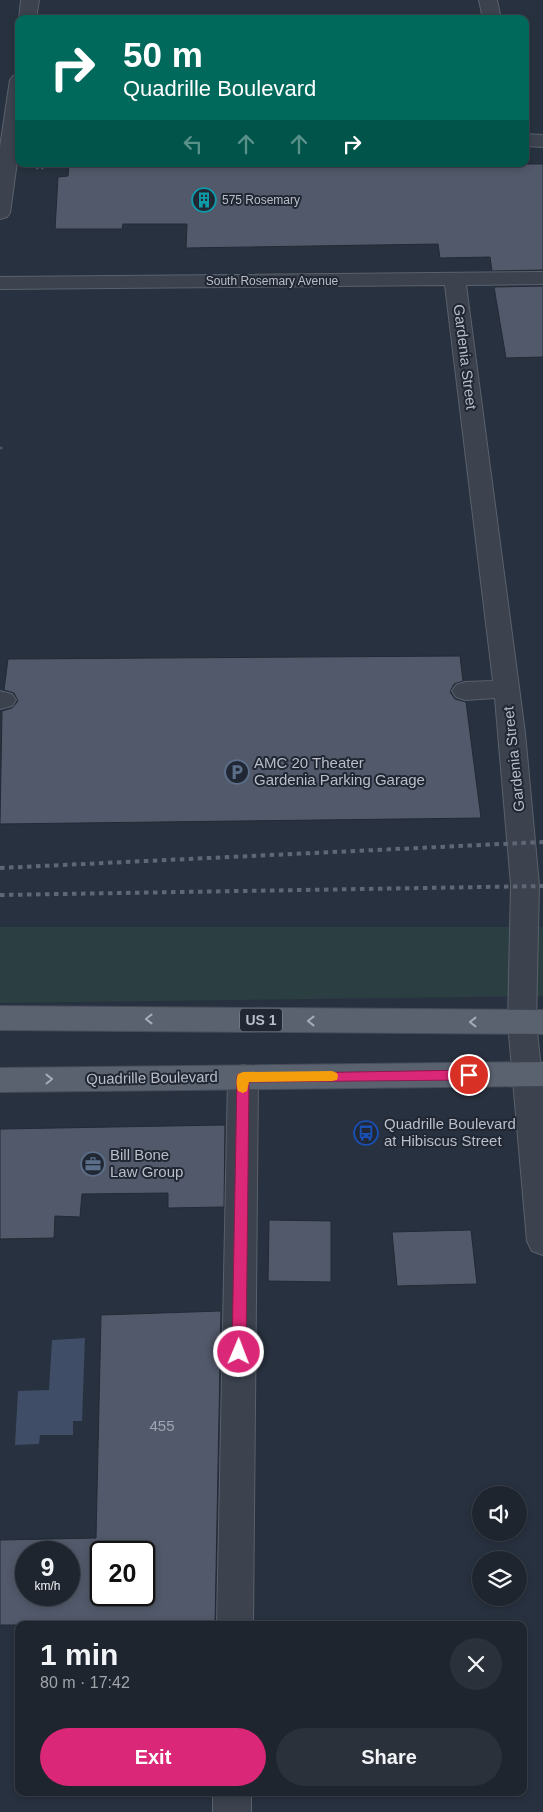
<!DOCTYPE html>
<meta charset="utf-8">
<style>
:root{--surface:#1e252f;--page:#2b313b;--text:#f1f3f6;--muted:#a1a5aa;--line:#3c424b;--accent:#db2777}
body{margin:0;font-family:Arial,sans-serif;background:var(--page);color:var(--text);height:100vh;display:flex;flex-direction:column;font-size:19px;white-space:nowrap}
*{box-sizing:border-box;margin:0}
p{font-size:16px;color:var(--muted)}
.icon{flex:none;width:28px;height:28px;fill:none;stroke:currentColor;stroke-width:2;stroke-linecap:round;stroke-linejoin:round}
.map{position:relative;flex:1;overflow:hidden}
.side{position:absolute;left:15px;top:1621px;width:512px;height:175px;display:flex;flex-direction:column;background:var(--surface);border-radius:10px;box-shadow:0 2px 8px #0003,0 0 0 1px var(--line)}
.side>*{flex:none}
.guide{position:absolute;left:15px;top:15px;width:514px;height:152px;border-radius:10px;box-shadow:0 2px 8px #0003,0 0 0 1px var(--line);background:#00695c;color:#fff;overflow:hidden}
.tools{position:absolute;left:472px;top:1486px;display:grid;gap:10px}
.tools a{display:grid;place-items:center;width:55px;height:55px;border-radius:50%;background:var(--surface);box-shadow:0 2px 8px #0003,0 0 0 1px var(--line);font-size:25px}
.speed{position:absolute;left:15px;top:1541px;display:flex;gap:10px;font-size:25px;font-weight:700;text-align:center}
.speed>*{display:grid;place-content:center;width:65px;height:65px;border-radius:50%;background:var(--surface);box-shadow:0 2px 8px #0003,0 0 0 1px var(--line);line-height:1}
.speed small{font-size:12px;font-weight:400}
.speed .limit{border:2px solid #111;border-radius:8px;background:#fff;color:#111}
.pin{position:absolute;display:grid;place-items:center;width:42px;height:42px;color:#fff;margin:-21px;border:2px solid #fff;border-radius:50%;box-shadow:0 1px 5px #0007}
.me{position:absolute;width:55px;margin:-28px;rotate:1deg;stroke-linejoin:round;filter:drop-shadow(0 0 4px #0008)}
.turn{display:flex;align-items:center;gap:18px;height:105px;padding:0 25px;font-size:22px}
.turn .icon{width:65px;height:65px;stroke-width:2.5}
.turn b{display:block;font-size:35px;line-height:42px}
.lanes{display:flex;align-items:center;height:48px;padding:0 25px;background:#0003;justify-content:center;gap:25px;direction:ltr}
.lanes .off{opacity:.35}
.round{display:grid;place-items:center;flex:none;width:52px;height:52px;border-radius:26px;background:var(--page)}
.head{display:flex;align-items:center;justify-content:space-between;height:85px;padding:0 25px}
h1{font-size:30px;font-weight:600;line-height:38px}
.button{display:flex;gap:10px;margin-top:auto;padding:10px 25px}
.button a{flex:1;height:58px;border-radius:30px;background:var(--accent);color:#fff;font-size:20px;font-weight:600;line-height:58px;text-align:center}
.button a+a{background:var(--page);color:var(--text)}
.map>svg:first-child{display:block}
.green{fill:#2b3e41}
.water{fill:#404d66}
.building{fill:#52596a;stroke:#232a36;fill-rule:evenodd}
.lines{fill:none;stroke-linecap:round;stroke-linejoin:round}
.minor-casing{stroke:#5a616c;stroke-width:2}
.major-casing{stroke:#464c58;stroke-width:2}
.path{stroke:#4a5b5f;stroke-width:2.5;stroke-dasharray:2.5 2.5;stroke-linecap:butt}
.minor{fill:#3c434f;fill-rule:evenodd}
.major{fill:#5a626f;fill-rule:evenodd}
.rail{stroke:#5f6776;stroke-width:4;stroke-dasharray:4.5 4.5;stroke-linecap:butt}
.oneway{stroke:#a6acb7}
.route{fill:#db2777;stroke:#8e194d}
.slow{fill:#f59e0b}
.labels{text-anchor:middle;stroke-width:4;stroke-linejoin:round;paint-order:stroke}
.far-poi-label{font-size:12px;fill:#b9bec9;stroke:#212834;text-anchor:start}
.far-street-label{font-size:12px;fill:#b9bec9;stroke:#212834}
.shield{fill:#212834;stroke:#8b919c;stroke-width:1}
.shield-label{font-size:14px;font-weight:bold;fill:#b9bec9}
.street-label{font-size:15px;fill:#b9bec9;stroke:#212834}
.poi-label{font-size:15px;fill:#b9bec9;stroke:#212834;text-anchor:start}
.near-number-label{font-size:15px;fill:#9fa5b1}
</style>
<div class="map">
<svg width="543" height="1812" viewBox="0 0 543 1812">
<rect width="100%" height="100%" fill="#28313f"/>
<!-- green -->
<path class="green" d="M0,927H543V996L0,1003Z"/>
<!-- water -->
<path class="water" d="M85,1338L82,1421H73V1435H40L39,1444L15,1445L18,1391L49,1390L52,1340Z"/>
<!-- building -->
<path class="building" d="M69,164H543V270L492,271L490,257L440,258L438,244L186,248L187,224H123L122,229H55L58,177L68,176Z
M543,286V357L506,358L494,287Z
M460,656L463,681L454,684L450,692L455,699L466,702L481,818L0,824L2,711L12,708L18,701L14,693L4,690L8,659Z
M225,1125L224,1207L168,1208V1193L82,1194L80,1217L55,1216L54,1238L0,1239V1129Z
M269,1220L331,1221V1282L268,1281Z
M471,1230L477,1284L397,1286L392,1232Z
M221,1311L215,1625H0V1540L96,1538L101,1315ZM26,1552H69V1595H26ZM101,1552H144V1595H101Z"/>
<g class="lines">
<!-- minor casing -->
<g class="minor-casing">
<path id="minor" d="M21,0H39L36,19L19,20Z
M479,0H497L501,19H483Z
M19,75V147L10,213L7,217L0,219V147L10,80L13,76Z
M525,134L543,135V147L525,146Z
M543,272V284L466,285L525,733L539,885L536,1023L543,1087V1255L532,1251L527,1241L508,1023L511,885L495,698L465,700L456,697L452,691L456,685L465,682L493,681L445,285L0,289V277Z
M0,691L12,694L16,700L12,706L0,709Z
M243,1065L253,1068L258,1077L253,1625H217L228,1077L233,1068Z
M213,1792H251V1812H213Z"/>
</g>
<!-- major casing -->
<g class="major-casing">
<path id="major" d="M0,1006L543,1010V1034L0,1030Z
M543,1062V1086L0,1092V1068Z"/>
</g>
<!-- path -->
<path class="path" d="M36,168H45
M0,448H4"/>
<!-- minor -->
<use href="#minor" class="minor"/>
<!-- major -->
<use href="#major" class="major"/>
<!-- rail -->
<path class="rail" d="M0,868L543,842
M0,895L543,886"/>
</g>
<!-- one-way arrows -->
<defs><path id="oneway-chevron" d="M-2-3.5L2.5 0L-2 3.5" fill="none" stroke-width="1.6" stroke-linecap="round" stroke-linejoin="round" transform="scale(1.25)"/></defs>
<g class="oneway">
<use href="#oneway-chevron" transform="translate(149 1019) rotate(-180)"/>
<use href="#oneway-chevron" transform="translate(311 1021) rotate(-180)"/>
<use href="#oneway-chevron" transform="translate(473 1022) rotate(-180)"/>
<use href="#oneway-chevron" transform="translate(49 1079) rotate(-1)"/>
</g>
<!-- route -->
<path class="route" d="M469,1070L474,1071L475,1075L474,1079L469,1080L249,1082L246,1352L244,1356L239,1358L234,1356L232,1352L237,1077L238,1074Z"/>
<!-- slow -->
<path class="slow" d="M332,1071L337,1073L338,1076L337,1080L332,1081L249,1082L247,1091L243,1093L238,1091C236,1086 236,1079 238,1074L243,1072Z"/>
<!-- icons -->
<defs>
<g id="building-ring" transform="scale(1.25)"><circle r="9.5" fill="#212834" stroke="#0f9aa8" stroke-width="1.5"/><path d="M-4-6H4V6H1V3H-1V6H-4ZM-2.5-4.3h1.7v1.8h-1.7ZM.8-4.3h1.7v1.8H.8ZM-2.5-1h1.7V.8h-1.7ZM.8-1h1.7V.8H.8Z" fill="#0f9aa8"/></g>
<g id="parking-ring" transform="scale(1.25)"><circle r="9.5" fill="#212834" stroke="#5c6f8a" stroke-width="1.5"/><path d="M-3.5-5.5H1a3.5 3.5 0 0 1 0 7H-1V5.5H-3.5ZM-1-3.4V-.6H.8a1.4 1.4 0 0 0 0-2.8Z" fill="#5c6f8a"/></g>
<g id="bus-ring" transform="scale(1.25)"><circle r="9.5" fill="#212834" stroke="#1a4fb4" stroke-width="1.5"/><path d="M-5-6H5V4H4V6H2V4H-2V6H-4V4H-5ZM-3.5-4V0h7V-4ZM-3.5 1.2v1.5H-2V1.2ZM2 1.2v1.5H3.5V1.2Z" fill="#1a4fb4"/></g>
<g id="office-ring" transform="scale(1.25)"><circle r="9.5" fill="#212834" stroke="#5c6f8a" stroke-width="1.5"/><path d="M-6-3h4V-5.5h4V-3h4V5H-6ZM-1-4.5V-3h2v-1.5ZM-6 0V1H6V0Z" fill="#5c6f8a"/></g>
</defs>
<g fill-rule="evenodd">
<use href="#building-ring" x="204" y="200"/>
<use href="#parking-ring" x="237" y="772"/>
<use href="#bus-ring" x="366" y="1133"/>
<use href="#office-ring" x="93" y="1164"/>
</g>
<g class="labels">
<!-- far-poi labels -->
<g class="far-poi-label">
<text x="222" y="204">575 Rosemary</text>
</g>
<!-- far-street labels -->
<g class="far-street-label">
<text x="272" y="285">South Rosemary Avenue</text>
</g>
<!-- shield labels -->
<rect class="shield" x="240" y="1008.5" width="42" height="23" rx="4"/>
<g class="shield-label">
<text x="261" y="1025">US 1</text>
</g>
<!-- street labels -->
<g class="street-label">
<text transform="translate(465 357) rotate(83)" y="5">Gardenia Street</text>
<text transform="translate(514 759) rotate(-96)" y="5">Gardenia Street</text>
<text transform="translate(152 1078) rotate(-1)" y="5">Quadrille Boulevard</text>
</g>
<!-- poi labels -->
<g class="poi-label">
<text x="254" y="768">AMC 20 Theater<tspan x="254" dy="17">Gardenia Parking Garage</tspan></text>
<text x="384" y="1129">Quadrille Boulevard<tspan x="384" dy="17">at Hibiscus Street</tspan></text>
<text x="110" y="1160">Bill Bone<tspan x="110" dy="17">Law Group</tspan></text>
</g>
<!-- near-number labels -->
<g class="near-number-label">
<text x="162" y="1431">455</text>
</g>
</g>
</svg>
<div class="tools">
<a><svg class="icon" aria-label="sound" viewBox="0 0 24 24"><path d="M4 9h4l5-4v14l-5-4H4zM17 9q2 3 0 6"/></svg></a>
<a><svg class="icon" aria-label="layers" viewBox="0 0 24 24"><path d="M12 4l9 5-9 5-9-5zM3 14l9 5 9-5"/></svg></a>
</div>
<div class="speed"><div>9<small>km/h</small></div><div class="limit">20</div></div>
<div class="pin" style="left:469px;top:1075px;background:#d93025"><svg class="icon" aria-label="arrive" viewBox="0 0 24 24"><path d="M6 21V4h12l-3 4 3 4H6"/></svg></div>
<svg class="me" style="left:239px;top:1352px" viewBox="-20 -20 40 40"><circle r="17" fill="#db2777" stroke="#fff" stroke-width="3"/><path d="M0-11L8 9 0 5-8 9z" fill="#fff"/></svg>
<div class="guide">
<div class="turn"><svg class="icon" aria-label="right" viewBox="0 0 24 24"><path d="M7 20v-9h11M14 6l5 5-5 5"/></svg><div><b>50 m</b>Quadrille Boulevard</div></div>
<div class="lanes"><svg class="icon off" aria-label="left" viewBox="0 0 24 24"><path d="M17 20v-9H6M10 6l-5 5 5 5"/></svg><svg class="icon off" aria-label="ahead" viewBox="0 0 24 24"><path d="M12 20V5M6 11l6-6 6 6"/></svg><svg class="icon off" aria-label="ahead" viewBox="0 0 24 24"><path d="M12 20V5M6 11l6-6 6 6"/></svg><svg class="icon" aria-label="right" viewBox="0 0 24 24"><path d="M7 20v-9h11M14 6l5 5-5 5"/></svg></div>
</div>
<section class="side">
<div class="head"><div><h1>1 min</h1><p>80 m · 17:42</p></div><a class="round"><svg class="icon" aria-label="close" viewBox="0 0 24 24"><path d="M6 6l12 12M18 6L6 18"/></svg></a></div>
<div class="button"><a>Exit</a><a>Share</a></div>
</section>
</div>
